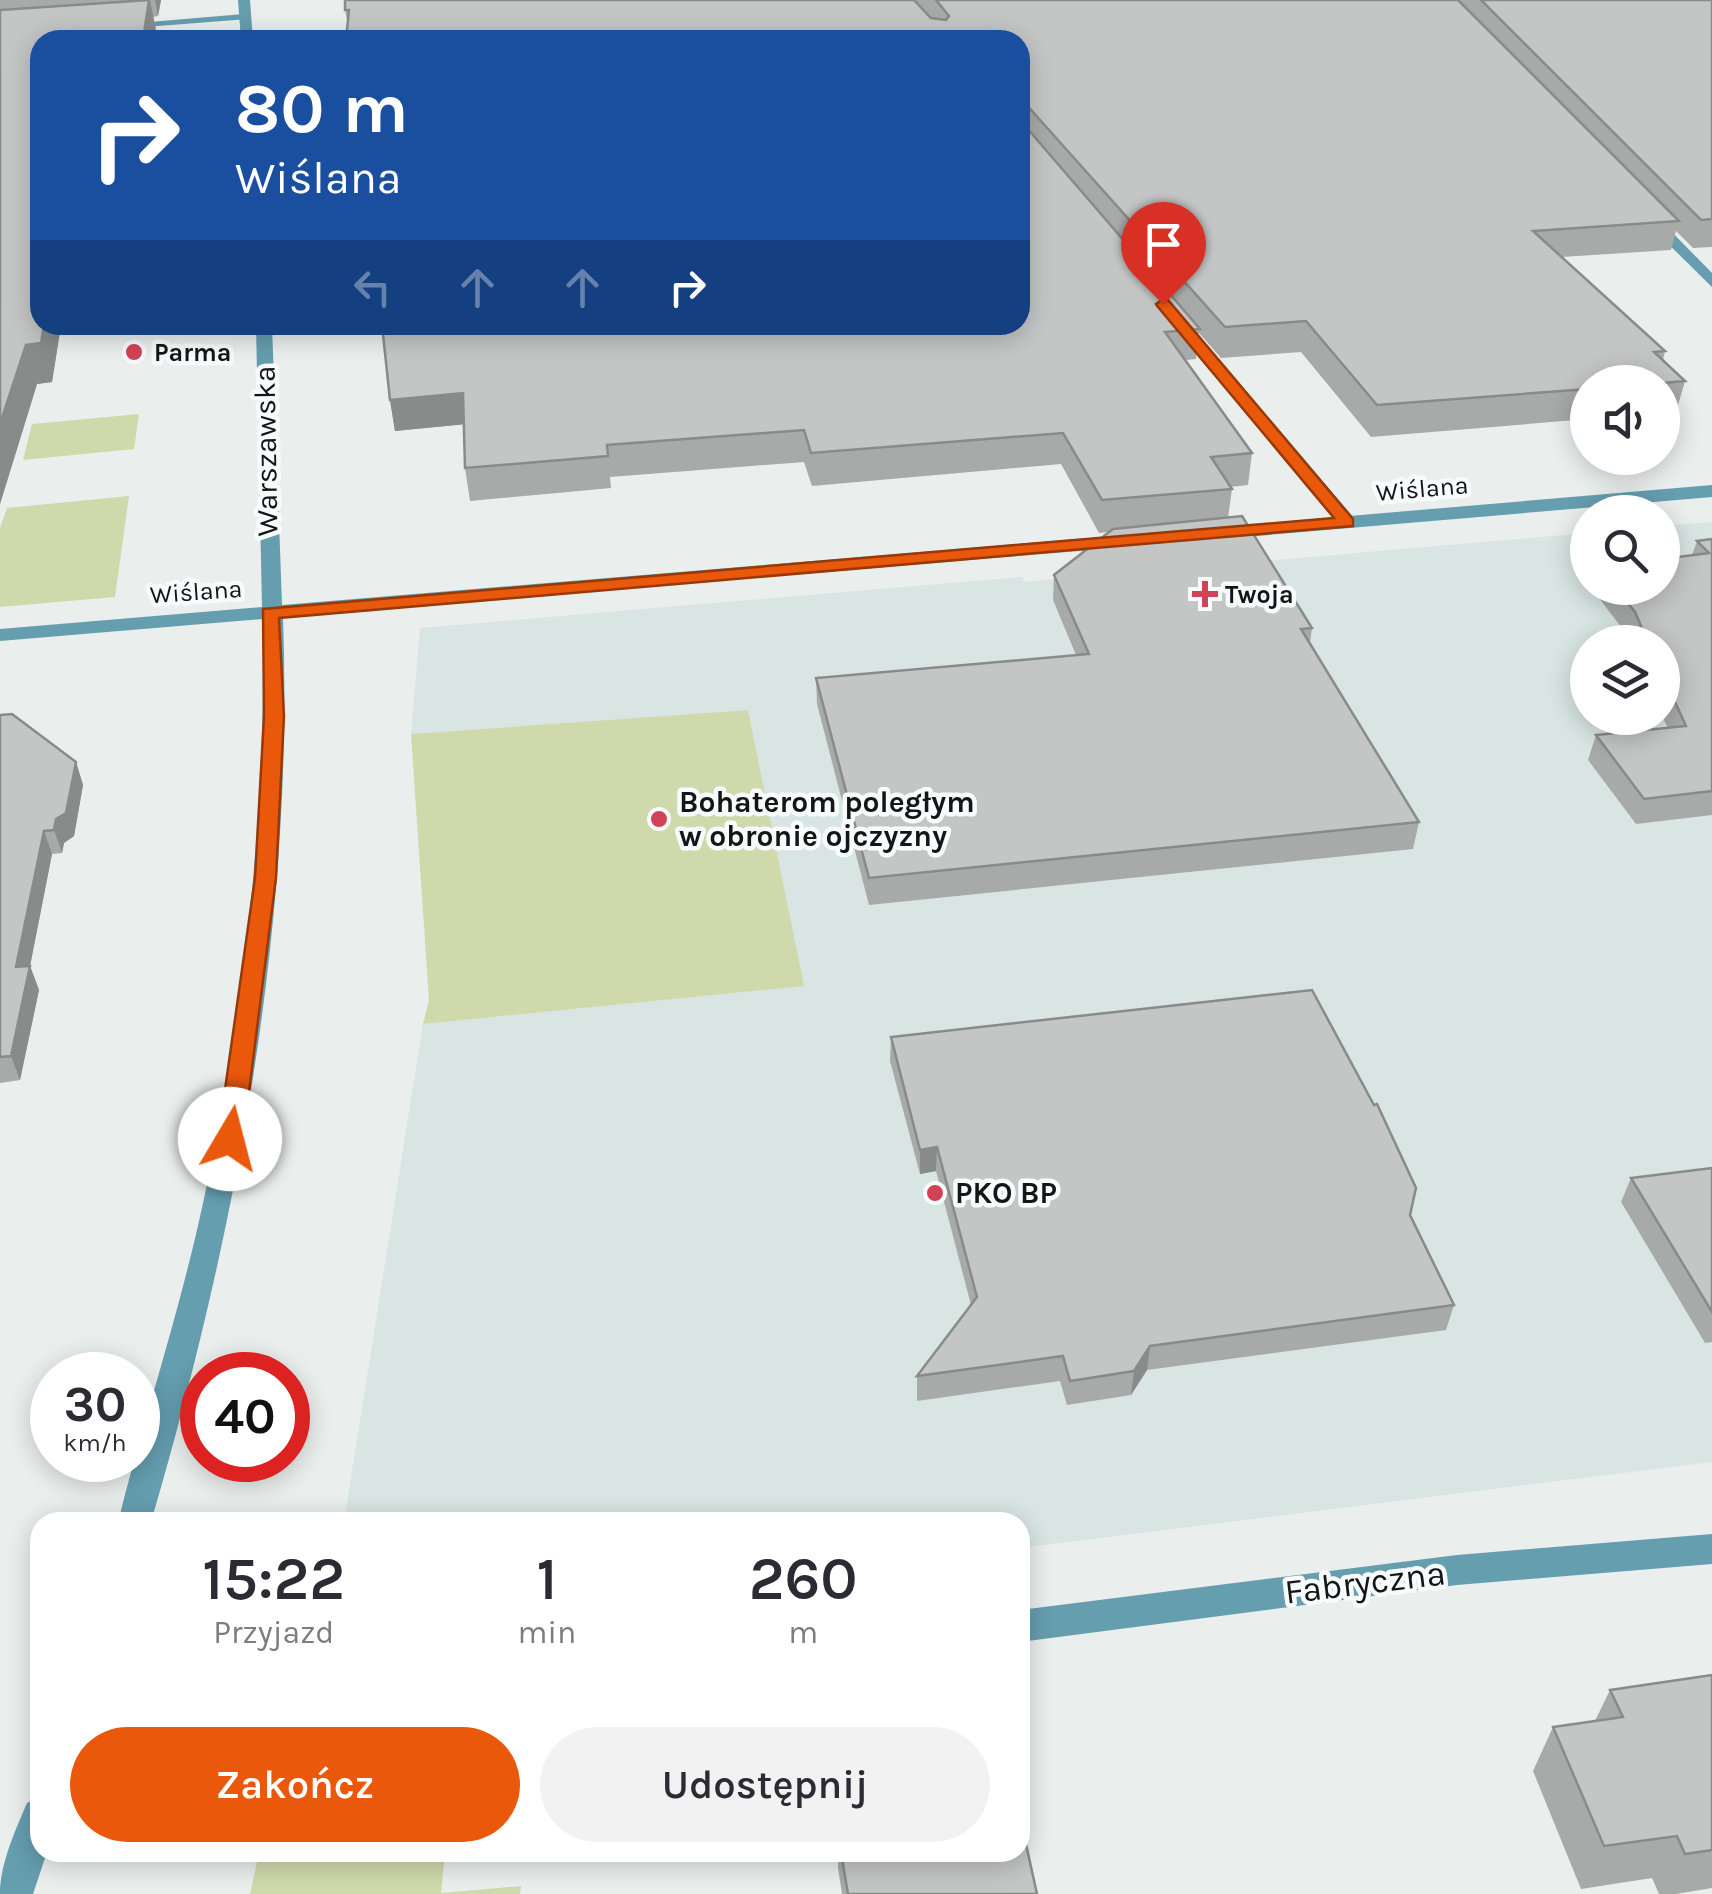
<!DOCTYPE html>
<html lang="pl">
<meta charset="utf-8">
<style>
:root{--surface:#fff;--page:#f2f2f3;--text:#2b2b33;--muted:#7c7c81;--accent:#ea580c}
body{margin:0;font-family:Karla,sans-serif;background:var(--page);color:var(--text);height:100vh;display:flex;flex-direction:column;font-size:38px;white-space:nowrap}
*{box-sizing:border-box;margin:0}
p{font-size:32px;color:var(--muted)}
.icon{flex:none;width:55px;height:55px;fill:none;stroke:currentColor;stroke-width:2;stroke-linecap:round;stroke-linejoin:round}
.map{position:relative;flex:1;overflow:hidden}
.panel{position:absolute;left:30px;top:1512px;width:1000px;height:350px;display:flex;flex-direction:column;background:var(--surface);border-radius:30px;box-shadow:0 5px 25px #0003}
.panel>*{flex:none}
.top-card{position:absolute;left:30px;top:30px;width:1000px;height:305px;border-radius:30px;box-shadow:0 5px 25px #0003;background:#1a4fa0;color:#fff;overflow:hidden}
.buttons{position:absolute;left:1570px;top:365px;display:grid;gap:20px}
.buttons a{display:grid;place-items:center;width:110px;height:110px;border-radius:50%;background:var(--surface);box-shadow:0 5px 25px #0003;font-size:50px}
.speed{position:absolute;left:30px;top:1352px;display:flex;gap:20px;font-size:50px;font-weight:700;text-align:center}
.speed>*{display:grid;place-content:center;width:130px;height:130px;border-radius:50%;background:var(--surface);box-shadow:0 5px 25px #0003;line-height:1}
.speed small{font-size:25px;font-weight:400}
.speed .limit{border:15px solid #d22;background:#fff;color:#111}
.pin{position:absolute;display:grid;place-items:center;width:85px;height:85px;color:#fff;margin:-102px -42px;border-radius:50% 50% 50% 0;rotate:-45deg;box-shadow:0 0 10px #0007}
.pin .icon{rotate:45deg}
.me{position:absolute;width:110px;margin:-55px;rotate:8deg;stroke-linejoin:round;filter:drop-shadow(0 0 8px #0008)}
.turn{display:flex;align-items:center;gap:35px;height:210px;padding:0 40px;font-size:45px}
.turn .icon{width:130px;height:130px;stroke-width:2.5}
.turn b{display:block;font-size:70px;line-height:85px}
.lanes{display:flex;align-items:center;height:95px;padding:0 40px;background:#0003;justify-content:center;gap:50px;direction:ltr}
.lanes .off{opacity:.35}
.eta{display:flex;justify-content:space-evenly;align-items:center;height:170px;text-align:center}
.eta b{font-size:60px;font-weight:600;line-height:70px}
.cta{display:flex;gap:20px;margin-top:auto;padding:20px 40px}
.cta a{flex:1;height:115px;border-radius:60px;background:var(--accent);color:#fff;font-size:40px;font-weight:600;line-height:115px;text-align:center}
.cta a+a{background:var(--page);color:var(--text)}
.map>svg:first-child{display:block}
.built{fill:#d8e5e3;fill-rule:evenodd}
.green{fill:#cfd9ab}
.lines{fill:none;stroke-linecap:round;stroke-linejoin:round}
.minor{fill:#659eaf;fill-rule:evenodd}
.tertiary{fill:#659eaf;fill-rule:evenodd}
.wall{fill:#a8aaa9}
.shaded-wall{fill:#888b89}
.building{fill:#c3c6c4;stroke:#888b89;stroke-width:2.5}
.route{fill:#ea580c;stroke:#983908;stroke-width:2.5}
.poi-dot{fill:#d24257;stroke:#f7fbfb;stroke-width:4}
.labels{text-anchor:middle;stroke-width:9;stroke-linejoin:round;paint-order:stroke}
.far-poi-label{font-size:25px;font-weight:bold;fill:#141515;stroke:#f7fbfb;text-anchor:start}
.far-street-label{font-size:25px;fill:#141515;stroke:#f7fbfb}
.street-label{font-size:30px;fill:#141515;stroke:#f7fbfb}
.poi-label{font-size:30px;font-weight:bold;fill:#141515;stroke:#f7fbfb;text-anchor:start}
.near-street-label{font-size:35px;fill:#141515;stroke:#f7fbfb}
</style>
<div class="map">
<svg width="1712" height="1894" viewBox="0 0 1712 1894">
<rect width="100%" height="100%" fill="#eaeeed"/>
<!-- built -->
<path class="built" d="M1712,522V1462L1020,1548V1522H344L423,1024L803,986L748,710L411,734L420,628L1022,577L1024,582L1587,533L1588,588H1662L1663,526ZM1588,642H1662V718H1588Z"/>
<!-- green -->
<path class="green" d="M139,414L134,449L23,460L32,424Z
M129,496L115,597L0,607V528L7,508Z
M748,710L804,986L423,1024L429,1000L411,734Z
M259,1853H445L441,1893L521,1886L520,1894H250Z"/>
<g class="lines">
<!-- minor -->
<path class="minor" d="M244,14L248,19L120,29L114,25Z
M1644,214H1654L1712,273V287L1644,220Z
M1172,318H1184L1354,518V526H1340L1172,324Z
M1712,1534V1564L1457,1585L1020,1642V1610L1457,1555Z"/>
<!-- tertiary -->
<path class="tertiary" d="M238,0H250L253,40H241Z
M256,325H272L282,605L1126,535L1136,541L1126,547L283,617C294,925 237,1228 151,1522H118C142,1426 174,1329 197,1230C243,1031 266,824 263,619L0,641V629L262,607Z
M1712,485V497L1221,539L1211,533L1221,527Z
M40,1797V1852H47L33,1894H0C0,1864 15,1831 27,1803Z"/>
</g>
<!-- wall -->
<path class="wall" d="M0,0H161L158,16L153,17L156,30L40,40V325H61L52,382L37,384L0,504Z
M915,0H1712V247L1693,248L1676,231L1671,250L1562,257L1665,351L1663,360L1685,381L1676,412L1662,413V382H1588V419L1371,437L1301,352L1221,358L1199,333L1196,359L1186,360L1252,453L1248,485L1230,487L1232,489L1228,518L1312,628L1310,643L1419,822L1413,849L869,905L817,704L816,678L1076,655L1053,600L1054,575L1109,532L1099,533L1061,464L812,486L804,462L610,477L611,488L470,501L465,468L464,424L395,431L390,400L1020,325V40L348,25L345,10Z
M1712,539V815L1636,824L1588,760L1596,735L1668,728L1662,716V642H1631L1628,636L1592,589L1593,588H1662L1692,555L1697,541Z
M0,715L76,762L83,785L74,836L64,843L62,853L52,854L30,966L39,990L20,1080L0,1083Z
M891,1037L1410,1215L1454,1305L1446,1330L1147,1370L1131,1395L1067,1405L1060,1381L917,1401V1376L971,1305L936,1171L920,1174L890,1061Z
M1712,1168V1342L1705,1343L1621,1202L1631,1178Z
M1712,1675V1888L1676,1894H1659L1652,1878L1581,1889L1533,1771L1553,1727L1595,1721L1610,1690Z
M838,1852H1020L1037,1894H842L838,1868Z"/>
<!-- shaded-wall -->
<path class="shaded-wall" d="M150,0L156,30L155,40H137Z
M155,0H161L158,16Z
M44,325H61L52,382L37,384L0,504V424L26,345Z
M463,393L467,424L395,431L390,400Z
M76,762L83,785L74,836L64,843L62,853L54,830Z
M44,831L52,854L30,966L39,990L20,1080L11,1056L16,967Z
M937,1147L936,1171L920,1174V1150Z
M1150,1346L1147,1370L1131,1395L1134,1371Z"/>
<!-- building -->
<path class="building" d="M149,0L143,40H40V325H44L41,343L26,345L0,424V10Z
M345,0H914L931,18L946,20L949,16L936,0H1458L1679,221L1533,231L1665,351L1654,352L1685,381L1662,383L1588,382V389L1377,405L1306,321L1225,327L1024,102L1020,101V40H346L349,10H345Z
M1481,0H1712V219L1701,220Z
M1020,120L1200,329L1165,332L1252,453L1211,457L1232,489L1102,500L1063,433L811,453L804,430L607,445L608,456L465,468L463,393L390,400L382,325H1020Z
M1242,516L1312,628L1301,629L1419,822L869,878L816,678L1089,654L1054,575L1113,529Z
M1712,539V791L1644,799L1596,735L1686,726L1662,674V642H1648L1635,612L1616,588H1662V559L1709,553L1697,541Z
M12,714L76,762L66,813L56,819L54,830L44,831L16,967L30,966L11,1056L0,1057V715Z
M1312,990L1374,1105L1377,1104L1416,1188L1410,1215L1454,1305L1150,1346L1134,1371L1070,1381L1063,1356L917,1376L977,1297L937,1147L920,1150L891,1037Z
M1712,1168V1312L1631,1178Z
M1712,1675V1850L1685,1854L1677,1836L1604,1846L1553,1727L1623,1717L1610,1690Z
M1020,1817L1037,1894H848L841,1852H1020Z"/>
<!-- route -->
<path class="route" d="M1163,299L1168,300L1353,519V526L279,618L284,716L276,878L243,1139L239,1146H222L218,1139L255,878L264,716L263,609L1334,518L1158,307L1156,304Z"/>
<!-- markers -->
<g class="poi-dot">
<circle cx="134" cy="352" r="10"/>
<path d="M1200 579h10v10h10v10h-10v10h-10v-10h-10v-10h10z"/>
<circle cx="659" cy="819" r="10"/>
<circle cx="935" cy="1193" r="10"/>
</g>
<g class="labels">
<!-- far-poi labels -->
<g class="far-poi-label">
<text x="154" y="361">Parma</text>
<text x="1225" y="603">Twoja</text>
</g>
<!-- far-street labels -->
<g class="far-street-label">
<text transform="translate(1422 488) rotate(-5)" y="9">Wiślana</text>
<text transform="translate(196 591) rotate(-4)" y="9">Wiślana</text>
</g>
<!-- street labels -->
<g class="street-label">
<text transform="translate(266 451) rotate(-91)" y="10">Warszawska</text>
</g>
<!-- poi labels -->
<g class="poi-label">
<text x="679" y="812">Bohaterom poległym<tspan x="679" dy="34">w obronie ojczyzny</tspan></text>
<text x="955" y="1203">PKO BP</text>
</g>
<!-- near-street labels -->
<g class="near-street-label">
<text transform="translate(1365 1582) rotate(-7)" y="12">Fabryczna</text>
</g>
</g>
</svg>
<div class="buttons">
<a><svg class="icon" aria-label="sound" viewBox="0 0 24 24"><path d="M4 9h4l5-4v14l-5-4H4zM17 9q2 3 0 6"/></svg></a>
<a><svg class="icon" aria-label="search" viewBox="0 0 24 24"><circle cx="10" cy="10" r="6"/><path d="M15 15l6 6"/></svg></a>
<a><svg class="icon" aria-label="layers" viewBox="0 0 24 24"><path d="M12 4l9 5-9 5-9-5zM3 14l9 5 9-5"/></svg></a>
</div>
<div class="speed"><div>30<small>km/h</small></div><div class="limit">40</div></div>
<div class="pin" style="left:1163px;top:304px;background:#d93025"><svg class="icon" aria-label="arrive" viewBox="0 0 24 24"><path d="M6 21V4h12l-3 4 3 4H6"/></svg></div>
<svg class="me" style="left:230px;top:1139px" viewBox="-20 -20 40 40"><circle r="19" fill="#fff"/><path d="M0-13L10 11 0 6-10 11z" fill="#ea580c"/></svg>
<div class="top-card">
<div class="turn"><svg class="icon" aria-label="right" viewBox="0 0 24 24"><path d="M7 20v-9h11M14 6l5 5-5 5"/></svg><div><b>80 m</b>Wiślana</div></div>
<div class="lanes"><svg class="icon off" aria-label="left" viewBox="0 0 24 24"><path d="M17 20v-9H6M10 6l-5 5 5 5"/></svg><svg class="icon off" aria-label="ahead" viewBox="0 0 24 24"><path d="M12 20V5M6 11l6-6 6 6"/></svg><svg class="icon off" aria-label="ahead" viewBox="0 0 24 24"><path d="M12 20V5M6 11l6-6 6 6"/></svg><svg class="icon" aria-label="right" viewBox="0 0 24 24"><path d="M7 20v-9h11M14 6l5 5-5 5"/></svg></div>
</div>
<section class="panel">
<div class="eta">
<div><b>15:22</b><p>Przyjazd</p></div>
<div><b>1</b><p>min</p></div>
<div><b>260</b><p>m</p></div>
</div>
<div class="cta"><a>Zakończ</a><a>Udostępnij</a></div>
</section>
</div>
